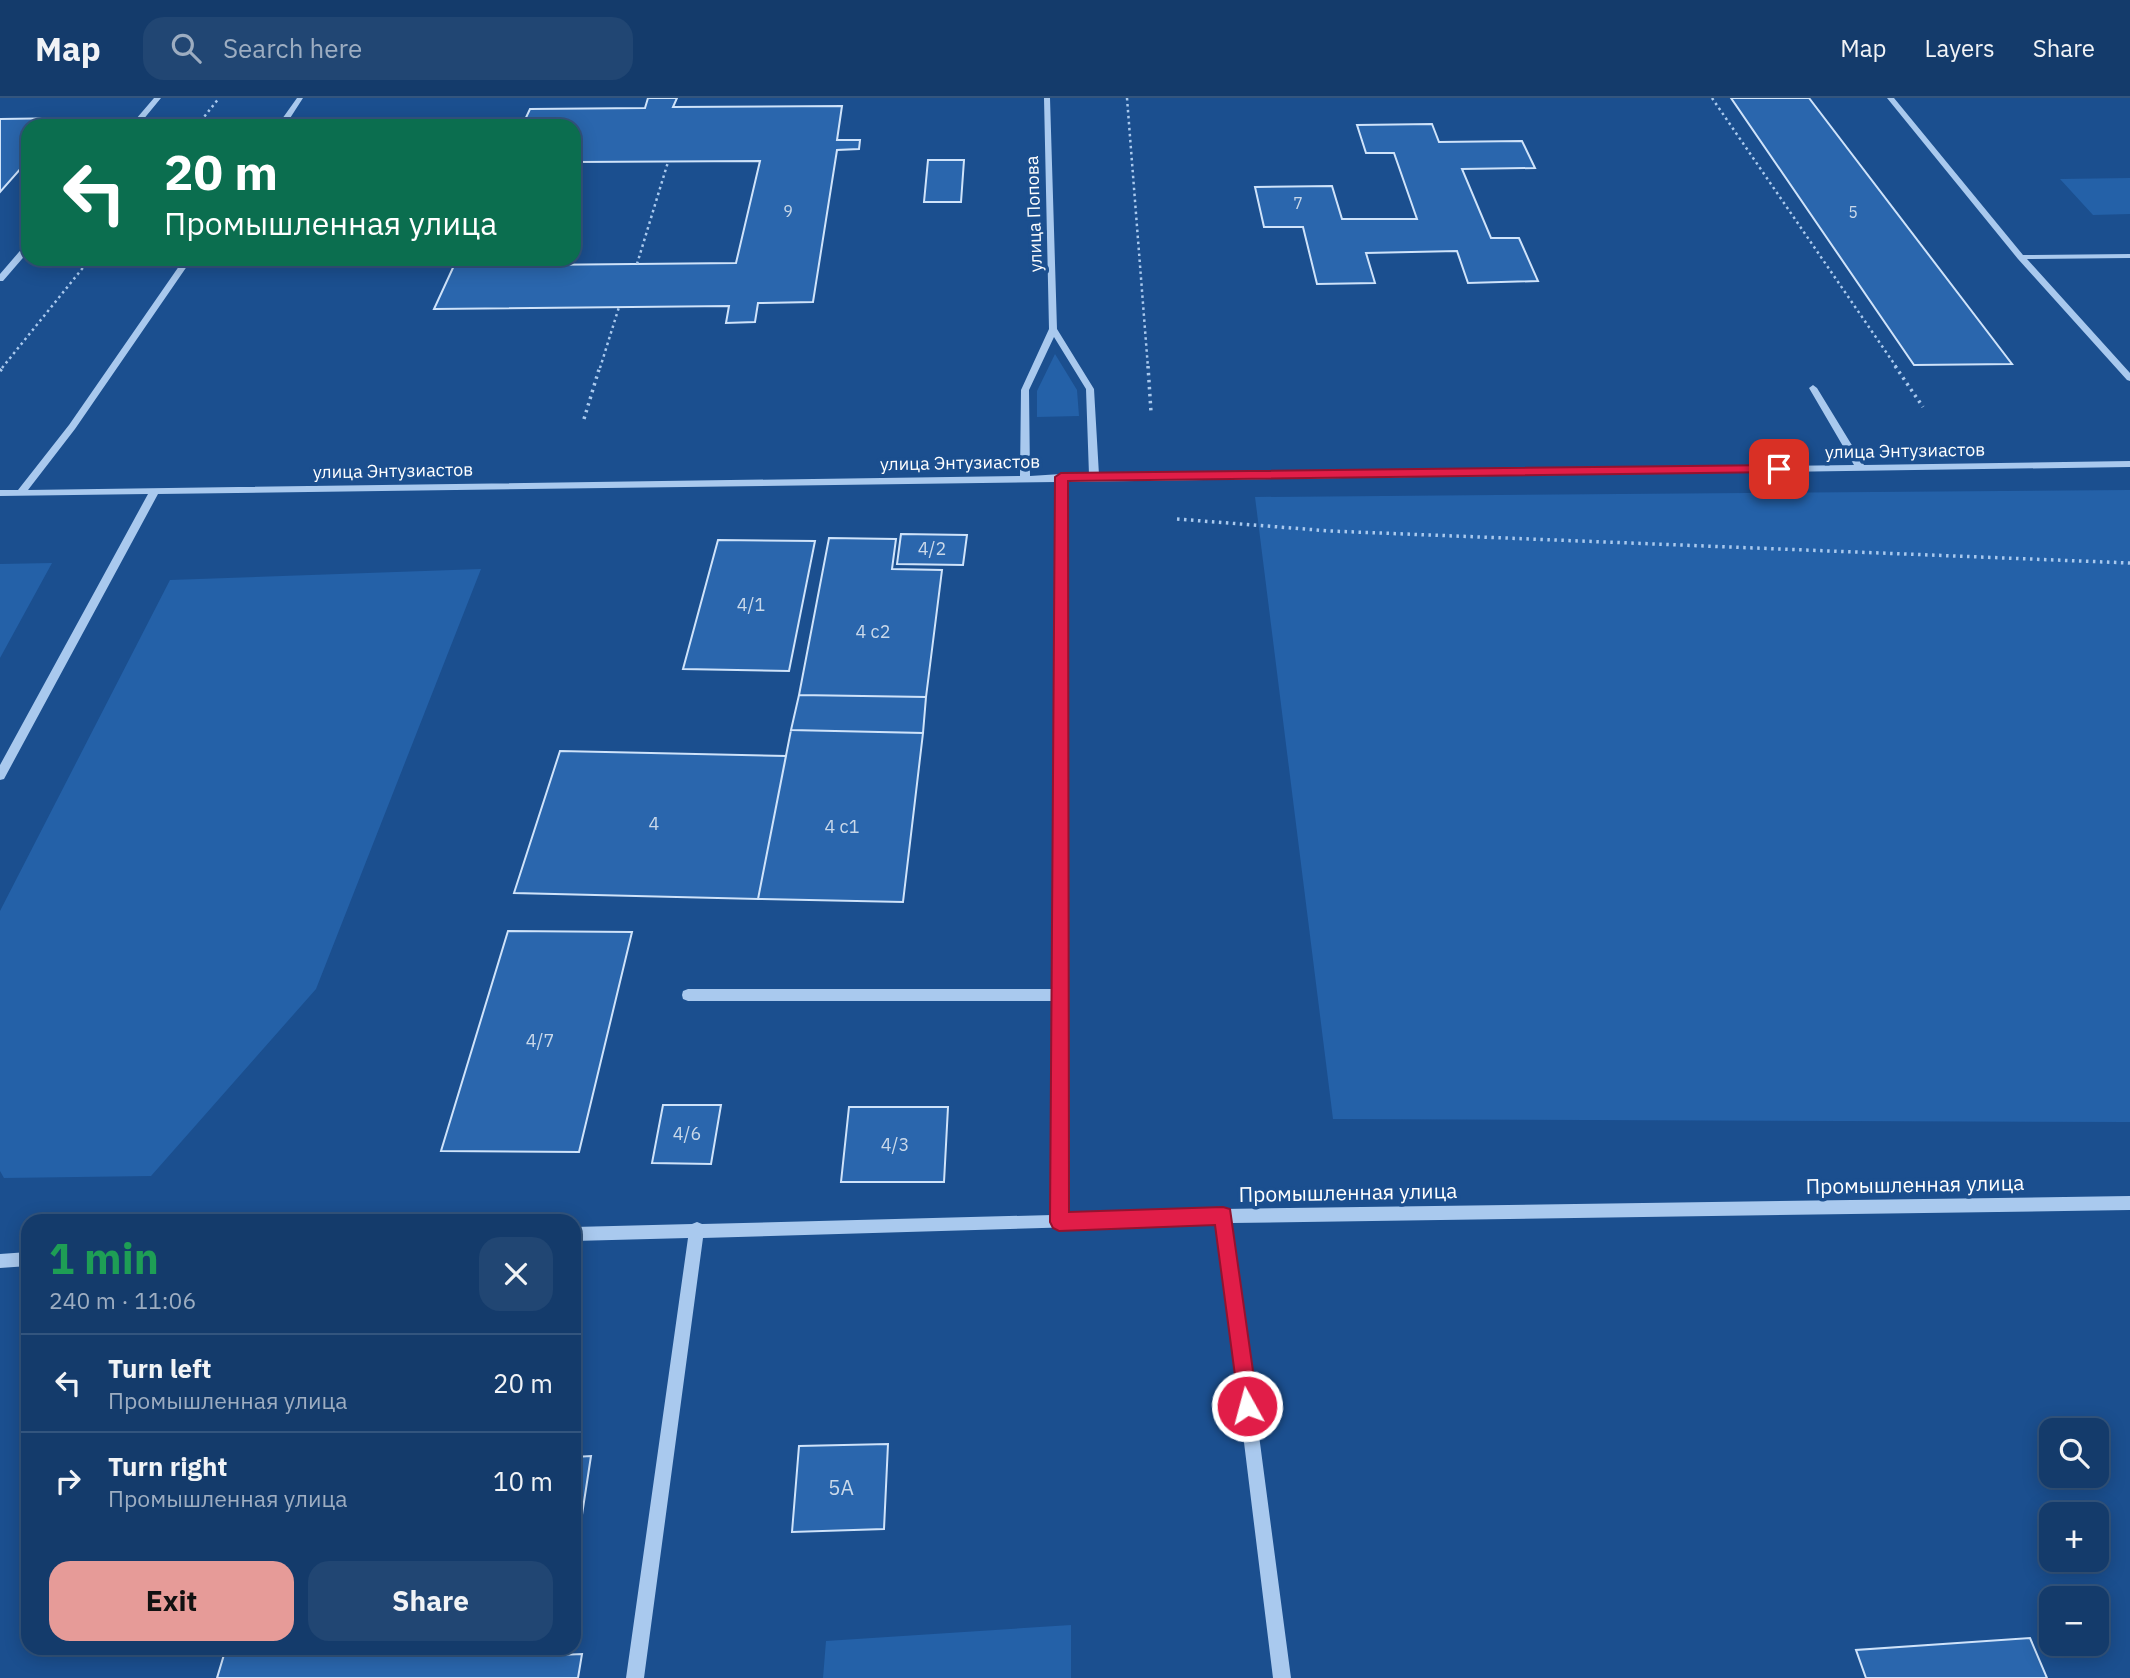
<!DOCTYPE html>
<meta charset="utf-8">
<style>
:root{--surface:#143b6b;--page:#214673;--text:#f1f3f6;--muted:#9dadc1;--line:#33557e;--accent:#e69b98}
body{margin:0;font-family:"IBM Plex Sans",sans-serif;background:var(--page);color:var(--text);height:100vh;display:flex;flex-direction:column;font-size:26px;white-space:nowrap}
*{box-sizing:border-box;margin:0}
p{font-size:23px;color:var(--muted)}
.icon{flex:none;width:38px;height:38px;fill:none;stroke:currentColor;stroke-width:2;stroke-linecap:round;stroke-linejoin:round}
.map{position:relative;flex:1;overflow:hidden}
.panel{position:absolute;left:21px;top:1116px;width:560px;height:441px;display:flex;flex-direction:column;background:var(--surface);border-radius:21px;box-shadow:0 4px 18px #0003,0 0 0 2px var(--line)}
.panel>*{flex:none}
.top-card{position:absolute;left:21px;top:21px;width:560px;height:147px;border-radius:21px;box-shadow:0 4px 18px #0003,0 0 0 2px var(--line);background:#0b6e4f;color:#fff;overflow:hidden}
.fabs{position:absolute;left:2039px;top:1320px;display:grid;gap:14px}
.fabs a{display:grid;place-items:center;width:70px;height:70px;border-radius:14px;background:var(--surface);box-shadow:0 4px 18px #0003,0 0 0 2px var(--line);font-size:35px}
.pin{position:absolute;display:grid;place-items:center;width:60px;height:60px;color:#fff;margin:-30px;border-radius:14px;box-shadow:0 4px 10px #0006}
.me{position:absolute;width:77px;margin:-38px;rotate:353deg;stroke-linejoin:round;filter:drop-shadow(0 0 5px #0008)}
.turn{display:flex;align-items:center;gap:24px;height:147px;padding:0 28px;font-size:32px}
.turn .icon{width:91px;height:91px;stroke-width:2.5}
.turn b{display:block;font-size:49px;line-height:60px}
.round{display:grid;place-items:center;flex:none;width:74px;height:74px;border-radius:21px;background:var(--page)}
.summary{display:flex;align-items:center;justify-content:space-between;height:119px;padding:0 28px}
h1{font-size:42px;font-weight:700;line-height:52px;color:#1e9e55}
.primary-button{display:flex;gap:14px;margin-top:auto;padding:14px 28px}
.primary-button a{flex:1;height:80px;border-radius:21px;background:var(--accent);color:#111;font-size:28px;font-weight:700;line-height:80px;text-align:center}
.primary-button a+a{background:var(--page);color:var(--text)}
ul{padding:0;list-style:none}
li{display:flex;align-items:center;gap:21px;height:98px;padding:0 28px;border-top:2px solid var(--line)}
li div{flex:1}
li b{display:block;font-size:26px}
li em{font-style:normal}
header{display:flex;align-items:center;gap:42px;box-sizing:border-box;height:98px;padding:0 35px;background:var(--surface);border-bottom:2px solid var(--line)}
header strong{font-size:33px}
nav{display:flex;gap:38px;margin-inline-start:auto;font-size:24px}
.search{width:490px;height:63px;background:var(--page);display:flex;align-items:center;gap:18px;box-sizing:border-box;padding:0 24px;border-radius:21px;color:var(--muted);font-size:26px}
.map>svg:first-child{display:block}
.green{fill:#2461a8}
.building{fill:#2a66ad;stroke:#cfe3fa;stroke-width:2}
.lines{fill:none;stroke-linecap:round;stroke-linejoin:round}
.path-far1{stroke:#a9c9ee;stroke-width:2.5;stroke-dasharray:2.5 3.5;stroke-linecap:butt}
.path{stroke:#a9c9ee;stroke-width:3.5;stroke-dasharray:2.5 4.5;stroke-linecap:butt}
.minor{fill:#a9c9ee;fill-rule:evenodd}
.route{fill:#e11d48;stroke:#92132f;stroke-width:2}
.labels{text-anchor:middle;stroke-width:7;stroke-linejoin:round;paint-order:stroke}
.far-number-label{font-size:16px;fill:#cad9ea}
.far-street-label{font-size:18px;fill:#fff;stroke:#1b4f8f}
.number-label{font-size:18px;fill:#cad9ea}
.street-label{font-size:21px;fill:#fff;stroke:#1b4f8f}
.near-number-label{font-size:21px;fill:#cad9ea}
</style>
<header>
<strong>Map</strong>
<div class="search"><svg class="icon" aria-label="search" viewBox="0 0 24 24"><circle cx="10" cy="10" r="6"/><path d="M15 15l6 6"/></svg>Search here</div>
<nav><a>Map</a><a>Layers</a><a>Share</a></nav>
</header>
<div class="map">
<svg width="2130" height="1580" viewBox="0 0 2130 1580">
<rect width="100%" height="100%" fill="#1b4f8f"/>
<!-- green -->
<path class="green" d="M2130,80V116L2093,117L2060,81Z
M1055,256L1077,292L1079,318L1037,319V293Z
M2130,392V1024L1333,1021L1255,399Z
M52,465L0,560V466Z
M481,471L316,891L151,1078L4,1080L0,1073V813L170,482Z
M1071,1527V1580H823L826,1543Z"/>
<!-- building -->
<path class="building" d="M648,0H677L673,9L842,8L837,42H860L859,51L837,52L813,204L758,205L755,224L726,225L729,208L434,211L457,161H535L532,167L736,165L760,63L574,64V28H522L530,11L645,10Z
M1731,0H1809L2012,266L1914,267Z
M69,20L62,28H28V69H22L0,94V21Z
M1432,26L1439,44L1522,43L1535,70L1462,71L1491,140H1519L1538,183L1468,185L1457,153L1366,155L1375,185L1317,186L1303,129H1264L1255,89L1332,88L1342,121H1417L1394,55H1366L1357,27Z
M928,62H964L961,104H924Z
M901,436L967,437L963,467L897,466Z
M829,440L896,441L892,471L942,472L926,599L799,597Z
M718,442L815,443L789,573L683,571Z
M799,597L926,599L923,635L791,632Z
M791,632L923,635L903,804L758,801Z
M560,653L786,658L758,801L514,795Z
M508,833L632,834L579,1054L441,1053Z
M663,1007H721L711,1066L652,1065Z
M849,1009H948L944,1084H841Z
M888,1346L884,1431L792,1434L799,1348Z
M591,1358L574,1469V1359Z
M2030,1540L2047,1580H1866L1856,1552Z
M226,1550H561L560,1557L582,1556L578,1580H217Z"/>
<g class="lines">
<!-- path-far1 -->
<path class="path-far1" d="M1127,0L1148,270
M1712,0L1897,270
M197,28L219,0
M637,166L668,64
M2,270L90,161
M600,270L619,209"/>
<!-- path -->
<path class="path" d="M1148,268L1151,314
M1895,268L1923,309
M0,273L4,268
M584,321L600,268
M1177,421L1330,433L2130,465"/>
<!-- minor -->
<path class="minor" d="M154,0H161L138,28H130Z
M297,0H303L285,28H277Z
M1044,0H1050L1057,231L1094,291L1099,377L1854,367L1809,290L1813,287L1817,290L1864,367L2130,363V369L1066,384V1117L1223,1111L2130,1098V1112L1231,1125L1291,1580H1273L1217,1125L703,1140L644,1580H626L688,1140L574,1143V1129L692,1126L697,1124L702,1126L1052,1117L1053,903H688L683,901L682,897L683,893L688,891H1053L1056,384L158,396L4,681L0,682V667L148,396L0,398V392H18L69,327L184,161H192L75,331L28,392L1020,378L1021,292L1049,231ZM1054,239L1086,291L1089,377L1061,376L1030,378L1029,292Z
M1887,0H1894L2023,157L2130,156V160L2027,161L2130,275V283L2127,282L2018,161Z
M25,147H28V154L3,183H0V176Z
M28,1154V1168L0,1170V1156Z"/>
</g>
<!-- route -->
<path class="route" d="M1779,367L1783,368V374L1068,383L1069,1114L1223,1109L1230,1111L1258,1308L1255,1315L1247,1318L1240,1315L1215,1127L1059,1133L1053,1130L1050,1124L1055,379L1061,375Z"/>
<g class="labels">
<!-- far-number labels -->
<g class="far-number-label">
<text x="1298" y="111">7</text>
<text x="788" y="119">9</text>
<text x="1853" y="120">5</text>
</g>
<!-- far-street labels -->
<g class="far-street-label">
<text transform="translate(1034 116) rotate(-92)" y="6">улица Попова</text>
<text transform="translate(1905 353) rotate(-1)" y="6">улица Энтузиастов</text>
<text transform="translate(960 365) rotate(-1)" y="6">улица Энтузиастов</text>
<text transform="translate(393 373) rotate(-1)" y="6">улица Энтузиастов</text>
</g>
<!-- number labels -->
<g class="number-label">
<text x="932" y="457">4/2</text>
<text x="751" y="513">4/1</text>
<text x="873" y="540">4 с2</text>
<text x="654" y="732">4</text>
<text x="842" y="735">4 с1</text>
<text x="540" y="949">4/7</text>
<text x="687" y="1042">4/6</text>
<text x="895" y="1053">4/3</text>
</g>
<!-- street labels -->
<g class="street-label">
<text transform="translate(1915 1087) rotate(-1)" y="7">Промышленная улица</text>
<text transform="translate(1348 1095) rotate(-1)" y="7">Промышленная улица</text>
</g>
<!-- near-number labels -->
<g class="near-number-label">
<text x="841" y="1397">5А</text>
</g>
</g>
</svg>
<div class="fabs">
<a><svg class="icon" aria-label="search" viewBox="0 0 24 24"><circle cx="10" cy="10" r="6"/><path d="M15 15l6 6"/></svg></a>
<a>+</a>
<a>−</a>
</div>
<div class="pin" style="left:1779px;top:371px;background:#d93025"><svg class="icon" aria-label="arrive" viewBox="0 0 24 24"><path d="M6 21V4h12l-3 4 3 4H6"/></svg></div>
<svg class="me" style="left:1247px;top:1308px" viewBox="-20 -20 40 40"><circle r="17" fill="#e11d48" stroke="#fff" stroke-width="3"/><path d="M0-11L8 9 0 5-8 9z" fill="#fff"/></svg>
<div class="top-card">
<div class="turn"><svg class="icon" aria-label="left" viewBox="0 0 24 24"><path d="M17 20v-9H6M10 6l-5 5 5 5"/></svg><div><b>20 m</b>Промышленная улица</div></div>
</div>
<section class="panel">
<div class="summary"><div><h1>1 min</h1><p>240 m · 11:06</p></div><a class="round"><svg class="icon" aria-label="close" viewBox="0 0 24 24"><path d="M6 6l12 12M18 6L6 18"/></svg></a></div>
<ul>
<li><svg class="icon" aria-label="left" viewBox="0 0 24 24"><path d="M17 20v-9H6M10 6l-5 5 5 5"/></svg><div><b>Turn left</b><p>Промышленная улица</p></div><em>20 m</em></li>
<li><svg class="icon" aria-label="right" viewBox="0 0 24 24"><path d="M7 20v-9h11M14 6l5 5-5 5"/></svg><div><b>Turn right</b><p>Промышленная улица</p></div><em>10 m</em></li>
</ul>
<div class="primary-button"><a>Exit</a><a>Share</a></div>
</section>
</div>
